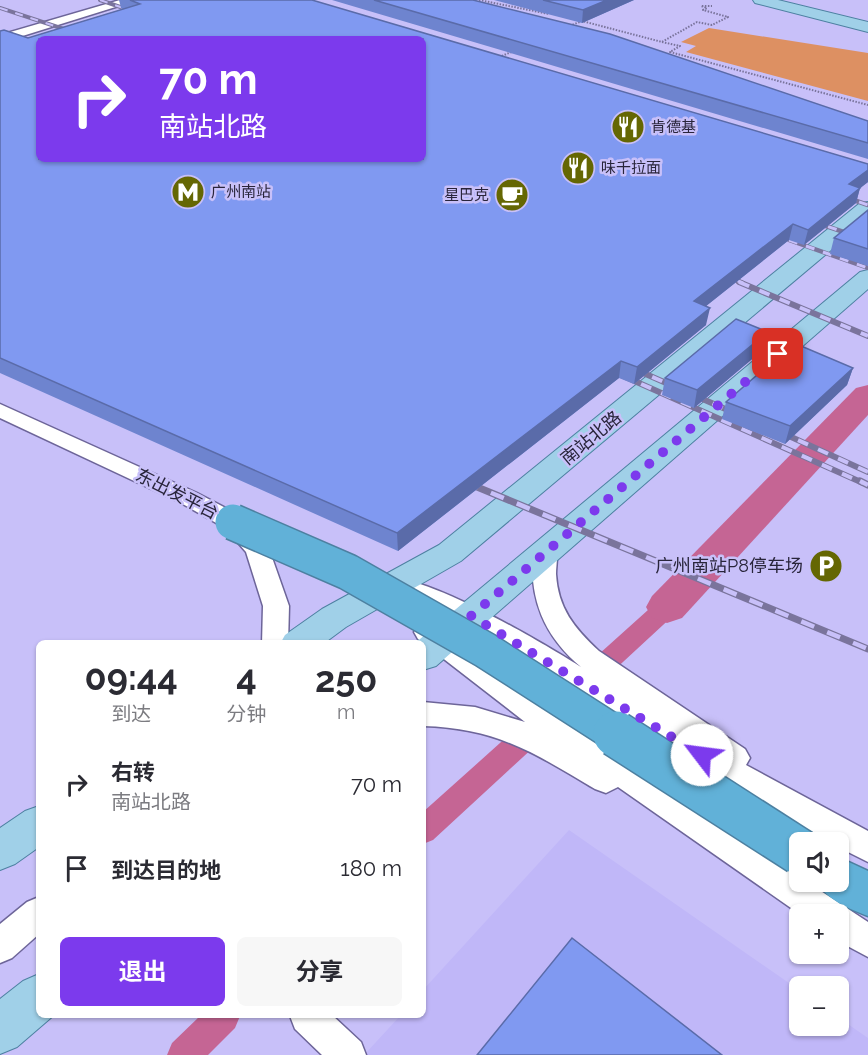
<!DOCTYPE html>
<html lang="zh">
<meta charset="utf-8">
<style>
:root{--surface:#fff;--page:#f7f7f7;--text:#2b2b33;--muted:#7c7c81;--accent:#7c3aed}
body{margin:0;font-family:Raleway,"Noto Sans SC",sans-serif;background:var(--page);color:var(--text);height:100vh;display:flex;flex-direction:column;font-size:22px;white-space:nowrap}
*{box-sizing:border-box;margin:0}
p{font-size:20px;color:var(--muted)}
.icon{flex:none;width:33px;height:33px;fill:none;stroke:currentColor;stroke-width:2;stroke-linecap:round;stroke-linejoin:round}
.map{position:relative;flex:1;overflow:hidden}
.details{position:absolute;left:36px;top:640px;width:390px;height:378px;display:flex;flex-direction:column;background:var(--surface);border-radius:9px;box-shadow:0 2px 4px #0004}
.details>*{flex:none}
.top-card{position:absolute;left:36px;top:36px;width:390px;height:126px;border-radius:9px;box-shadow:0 2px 4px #0004;background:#7c3aed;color:#fff;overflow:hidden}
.tools{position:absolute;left:789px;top:832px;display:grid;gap:12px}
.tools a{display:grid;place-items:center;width:60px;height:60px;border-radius:9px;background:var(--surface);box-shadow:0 2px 4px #0004;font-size:30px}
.pin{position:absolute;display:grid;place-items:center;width:51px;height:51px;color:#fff;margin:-26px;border-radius:12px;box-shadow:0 3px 9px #0006}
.me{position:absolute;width:66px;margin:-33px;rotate:300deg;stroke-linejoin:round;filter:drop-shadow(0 0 4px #0008)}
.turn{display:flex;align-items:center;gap:21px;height:126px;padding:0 24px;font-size:27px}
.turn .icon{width:78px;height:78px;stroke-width:2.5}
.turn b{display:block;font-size:42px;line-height:51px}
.eta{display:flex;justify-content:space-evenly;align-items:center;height:102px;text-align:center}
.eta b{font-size:36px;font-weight:700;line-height:42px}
.button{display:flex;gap:12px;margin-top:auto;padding:12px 24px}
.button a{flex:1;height:69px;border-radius:9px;background:var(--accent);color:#fff;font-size:24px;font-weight:700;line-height:69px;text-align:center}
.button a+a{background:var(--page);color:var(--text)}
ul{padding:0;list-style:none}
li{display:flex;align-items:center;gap:18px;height:84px;padding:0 24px}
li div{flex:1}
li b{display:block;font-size:22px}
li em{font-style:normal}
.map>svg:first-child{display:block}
.built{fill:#c0b7f8}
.green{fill:#dd9062}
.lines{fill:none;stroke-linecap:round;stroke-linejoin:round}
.canal{fill:#c56594;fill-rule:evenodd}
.river{fill:#c56594;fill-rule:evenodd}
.minor-casing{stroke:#6d6599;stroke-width:3}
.major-casing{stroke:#4d80a1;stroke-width:2}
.highway-casing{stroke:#4d80a1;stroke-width:3}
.path{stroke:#79739b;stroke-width:2;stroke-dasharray:1.5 1.5;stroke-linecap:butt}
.minor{fill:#fff;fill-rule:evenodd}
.major{fill:#a0d0e8;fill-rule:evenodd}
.highway{fill:#61b1d8;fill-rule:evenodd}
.rail-far3-casing{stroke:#7a749c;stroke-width:4}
.rail-far2-casing{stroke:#7a749c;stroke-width:4.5}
.rail-far1-casing{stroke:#7a749c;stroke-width:6}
.rail-casing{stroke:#7a749c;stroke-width:7}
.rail-far3{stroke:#c8c0f9;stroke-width:2;stroke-dasharray:8;stroke-linecap:butt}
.rail-far2{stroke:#c8c0f9;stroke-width:3;stroke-dasharray:9;stroke-linecap:butt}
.rail-far1{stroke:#c8c0f9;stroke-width:4;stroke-dasharray:11;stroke-linecap:butt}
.rail{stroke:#c8c0f9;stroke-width:4.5;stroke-dasharray:14;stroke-linecap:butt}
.highway-bridge-far1-casing{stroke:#4d80a1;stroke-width:38;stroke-linecap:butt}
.highway-bridge-casing{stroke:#4d80a1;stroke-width:48;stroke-linecap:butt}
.highway-bridge-far1{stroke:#61b1d8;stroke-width:35}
.highway-bridge{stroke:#61b1d8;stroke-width:45}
.wall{fill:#6e84cf}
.shaded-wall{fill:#5a6ba9}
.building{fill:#8099f1;stroke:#5a6ba9;stroke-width:1.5;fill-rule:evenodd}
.route{stroke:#7c3aed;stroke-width:10;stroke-dasharray:0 18}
.labels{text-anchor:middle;stroke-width:5;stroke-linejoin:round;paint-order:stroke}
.far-poi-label{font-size:15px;fill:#29253b;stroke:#c8c0f9;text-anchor:start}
.street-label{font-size:18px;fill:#29253b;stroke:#c8c0f9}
.poi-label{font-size:18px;fill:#29253b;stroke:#c8c0f9;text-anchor:end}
</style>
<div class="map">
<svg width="868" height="1055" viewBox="0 0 868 1055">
<rect width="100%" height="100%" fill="#c8c0f9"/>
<!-- built -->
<path class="built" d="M569,830L799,990L800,1026H838L839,1018L868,1038V1055H364L400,1016H423V990Z"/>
<!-- green -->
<path class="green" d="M709,28L868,53V101L686,52L696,46L681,42Z"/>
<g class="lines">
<!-- canal -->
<path class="canal" d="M667,598L676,601L679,607L676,613L597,686L588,689L579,686L575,679L579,672L658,601Z
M538,715L548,718L551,726L548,734L433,840L423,844V812L528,718Z
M200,1016H240L235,1028L208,1055H167L172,1043Z"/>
<!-- river -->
<path class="river" d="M868,385V415L682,618L667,623L652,618L646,607L652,596L856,388Z"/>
<!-- minor casing -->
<g class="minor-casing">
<path id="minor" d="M120,0H138L0,43V35Z
M0,404L197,493L241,516L269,549L289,606L288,644H262L263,606L246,552L225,528L181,503L0,418Z
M545,543L554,546C559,555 556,564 556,574C558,608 574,628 599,651L745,749L750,758L746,765L868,831V862L838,847V843H832C775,810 716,781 661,746C570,689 485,626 382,591L378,585L382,579C418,568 546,645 581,667C544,636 529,599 533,552L536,546Z
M427,622L436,625L520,689L789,869L800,877V882H807L868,922V957L838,941V915H801L618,787L606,793L595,789C534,753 497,728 423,726V702L475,707L525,722L418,639L414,632L418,625Z
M39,897V934L12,958L0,963V924L27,902Z
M290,1016H333L361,1042L366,1055H322L295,1029Z"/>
</g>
<!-- major casing -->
<g class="major-casing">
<path id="major" d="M753,0H778L868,22V32L755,3Z
M868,202V219L461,561L346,627L323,644H280L285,635L322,609L439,545L860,203Z
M868,270V289L436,666L423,670V644H414L860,272Z
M39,806V847L15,864L0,870V828L25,811Z
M39,974V1016H53L17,1047L0,1054V999L23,981Z"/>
</g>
<!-- highway casing -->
<g class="highway-casing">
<path id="highway" d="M838,857L868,871V916C850,909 826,900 818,882H838Z"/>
</g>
<!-- path -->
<path class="path" d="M479,0L549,14
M567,27L582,21L662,42L697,22L712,25L728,17L703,10L707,8L701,6H712
M662,42L680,46L670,52L868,105
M499,57L514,51"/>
<!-- minor -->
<use href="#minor" class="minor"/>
<!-- major -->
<use href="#major" class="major"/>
<!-- highway -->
<use href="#highway" class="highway"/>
<!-- rail-far3 casing -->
<g class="rail-far3-casing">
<path id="rail-far3" d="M100,0L135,12
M0,8L94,39"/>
</g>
<!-- rail-far2 casing -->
<g class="rail-far2-casing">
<path id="rail-far2" d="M842,196L868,205
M811,221L868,240
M789,240L868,268
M721,274L743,283"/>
</g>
<!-- rail-far1 casing -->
<g class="rail-far1-casing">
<path id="rail-far1" d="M739,282L868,336
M632,368L739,415
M621,375L863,483
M778,431L868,472"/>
</g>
<!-- rail casing -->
<g class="rail-casing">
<path id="rail" d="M860,481L868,485
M465,482L868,649"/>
</g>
<!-- rail-far3 -->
<use href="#rail-far3" class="rail-far3"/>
<!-- rail-far2 -->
<use href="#rail-far2" class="rail-far2"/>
<!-- rail-far1 -->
<use href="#rail-far1" class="rail-far1"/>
<!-- rail -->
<use href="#rail" class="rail"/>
<!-- highway-bridge-far1 casing -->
<g class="highway-bridge-far1-casing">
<path id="highway-bridge-far1" d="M233,522L348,572L485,650L619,736"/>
</g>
<!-- highway-bridge casing -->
<g class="highway-bridge-casing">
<path id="highway-bridge" d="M616,734L800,852"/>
</g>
<!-- highway-bridge-far1 -->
<use href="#highway-bridge-far1" class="highway-bridge-far1"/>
<!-- highway-bridge -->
<use href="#highway-bridge" class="highway-bridge"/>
</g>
<!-- wall -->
<path class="wall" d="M119,0H312L868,164V182L860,188L856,203L804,245L789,240L706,306V325L634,384L619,378L398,551L0,373V31L28,38L123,9L121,8Z
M332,0H473L868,121V159Z
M494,0H634L582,23Z
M868,210V266L830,254L834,238Z
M764,349L694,408L662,395L665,378Z
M853,368L847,385L785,444L722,419L726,402Z"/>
<!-- shaded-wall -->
<path class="shaded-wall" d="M607,0H634L582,23L583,10Z
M868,170V182L845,200L849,184Z
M860,188L856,203L804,245L808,230Z
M793,224L789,240L691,318L694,301Z
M710,308L706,325L634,384L637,367Z
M768,332L764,349L694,408L697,390Z
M621,361L619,378L398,551L397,533Z
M853,368L847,385L785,444L790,426Z"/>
<!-- building -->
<path class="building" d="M130,0H312L868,164V170L849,184L860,188L808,230L793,224L694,301L710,308L637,367L621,361L397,533L0,358V31L4,30L28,38L140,4ZM39,39H423V159H39Z
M374,0H473L610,34L868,121V143Z
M543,0H607L583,10Z
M868,210V249L834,238Z
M736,319L768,332L697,390L665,378Z
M794,343L853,368L790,426L726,402Z
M572,938L722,1055H477Z"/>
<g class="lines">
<!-- route -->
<path class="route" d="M702,755L471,616L778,354"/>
</g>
<!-- icons -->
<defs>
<g id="restaurant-disc" transform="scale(1.725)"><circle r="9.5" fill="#656703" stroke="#c8c0f9"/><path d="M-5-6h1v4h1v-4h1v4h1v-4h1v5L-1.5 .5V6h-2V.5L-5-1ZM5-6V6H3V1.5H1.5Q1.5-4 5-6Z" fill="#fff"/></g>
<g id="metro-disc" transform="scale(1.725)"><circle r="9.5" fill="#656703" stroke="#c8c0f9"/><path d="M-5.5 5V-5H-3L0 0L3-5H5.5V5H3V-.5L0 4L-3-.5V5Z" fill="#fff"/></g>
<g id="cafe-disc" transform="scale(1.725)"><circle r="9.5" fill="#656703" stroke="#c8c0f9"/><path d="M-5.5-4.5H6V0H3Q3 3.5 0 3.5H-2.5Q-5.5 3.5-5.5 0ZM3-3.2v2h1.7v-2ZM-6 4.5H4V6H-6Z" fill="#fff"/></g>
<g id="parking-disc" transform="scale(1.725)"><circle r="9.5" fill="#656703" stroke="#c8c0f9"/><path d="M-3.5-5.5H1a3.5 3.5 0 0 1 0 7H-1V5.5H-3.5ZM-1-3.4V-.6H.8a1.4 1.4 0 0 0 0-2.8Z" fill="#fff"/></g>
</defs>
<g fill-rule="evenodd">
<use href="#restaurant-disc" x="628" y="127"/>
<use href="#restaurant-disc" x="578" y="168"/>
<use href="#metro-disc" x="188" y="192"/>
<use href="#cafe-disc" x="512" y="195"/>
<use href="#parking-disc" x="826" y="566"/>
</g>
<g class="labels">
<!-- far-poi labels -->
<g class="far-poi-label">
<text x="651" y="132">肯德基</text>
<text x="601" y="173">味千拉面</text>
<text x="211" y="197">广州南站</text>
<text x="489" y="200" text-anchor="end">星巴克</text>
</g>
<!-- street labels -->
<g class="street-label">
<text transform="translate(591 438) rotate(-40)" y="6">南站北路</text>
<text transform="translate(177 494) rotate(27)" y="6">东出发平台</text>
</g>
<!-- poi labels -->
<g class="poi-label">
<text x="803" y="572">广州南站P8停车场</text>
</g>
</g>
</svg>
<div class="tools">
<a><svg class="icon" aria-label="sound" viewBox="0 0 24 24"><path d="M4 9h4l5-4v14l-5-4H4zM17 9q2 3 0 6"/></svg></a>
<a>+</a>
<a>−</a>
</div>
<div class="pin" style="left:778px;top:354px;background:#d93025"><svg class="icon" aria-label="arrive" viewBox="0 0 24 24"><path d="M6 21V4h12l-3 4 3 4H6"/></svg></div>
<svg class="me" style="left:702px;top:755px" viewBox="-20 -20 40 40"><circle r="19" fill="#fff"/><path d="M0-13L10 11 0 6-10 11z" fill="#7c3aed"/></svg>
<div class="top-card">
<div class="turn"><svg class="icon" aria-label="right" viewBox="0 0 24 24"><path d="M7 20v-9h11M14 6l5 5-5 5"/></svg><div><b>70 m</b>南站北路</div></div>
</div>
<section class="details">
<div class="eta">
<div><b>09:44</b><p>到达</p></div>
<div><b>4</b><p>分钟</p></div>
<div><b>250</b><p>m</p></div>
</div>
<ul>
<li><svg class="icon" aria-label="right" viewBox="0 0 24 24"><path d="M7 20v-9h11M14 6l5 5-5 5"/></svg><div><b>右转</b><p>南站北路</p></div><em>70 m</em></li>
<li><svg class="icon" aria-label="arrive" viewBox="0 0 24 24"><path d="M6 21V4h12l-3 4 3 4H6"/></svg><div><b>到达目的地</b></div><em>180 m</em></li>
</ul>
<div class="button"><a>退出</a><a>分享</a></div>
</section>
</div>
